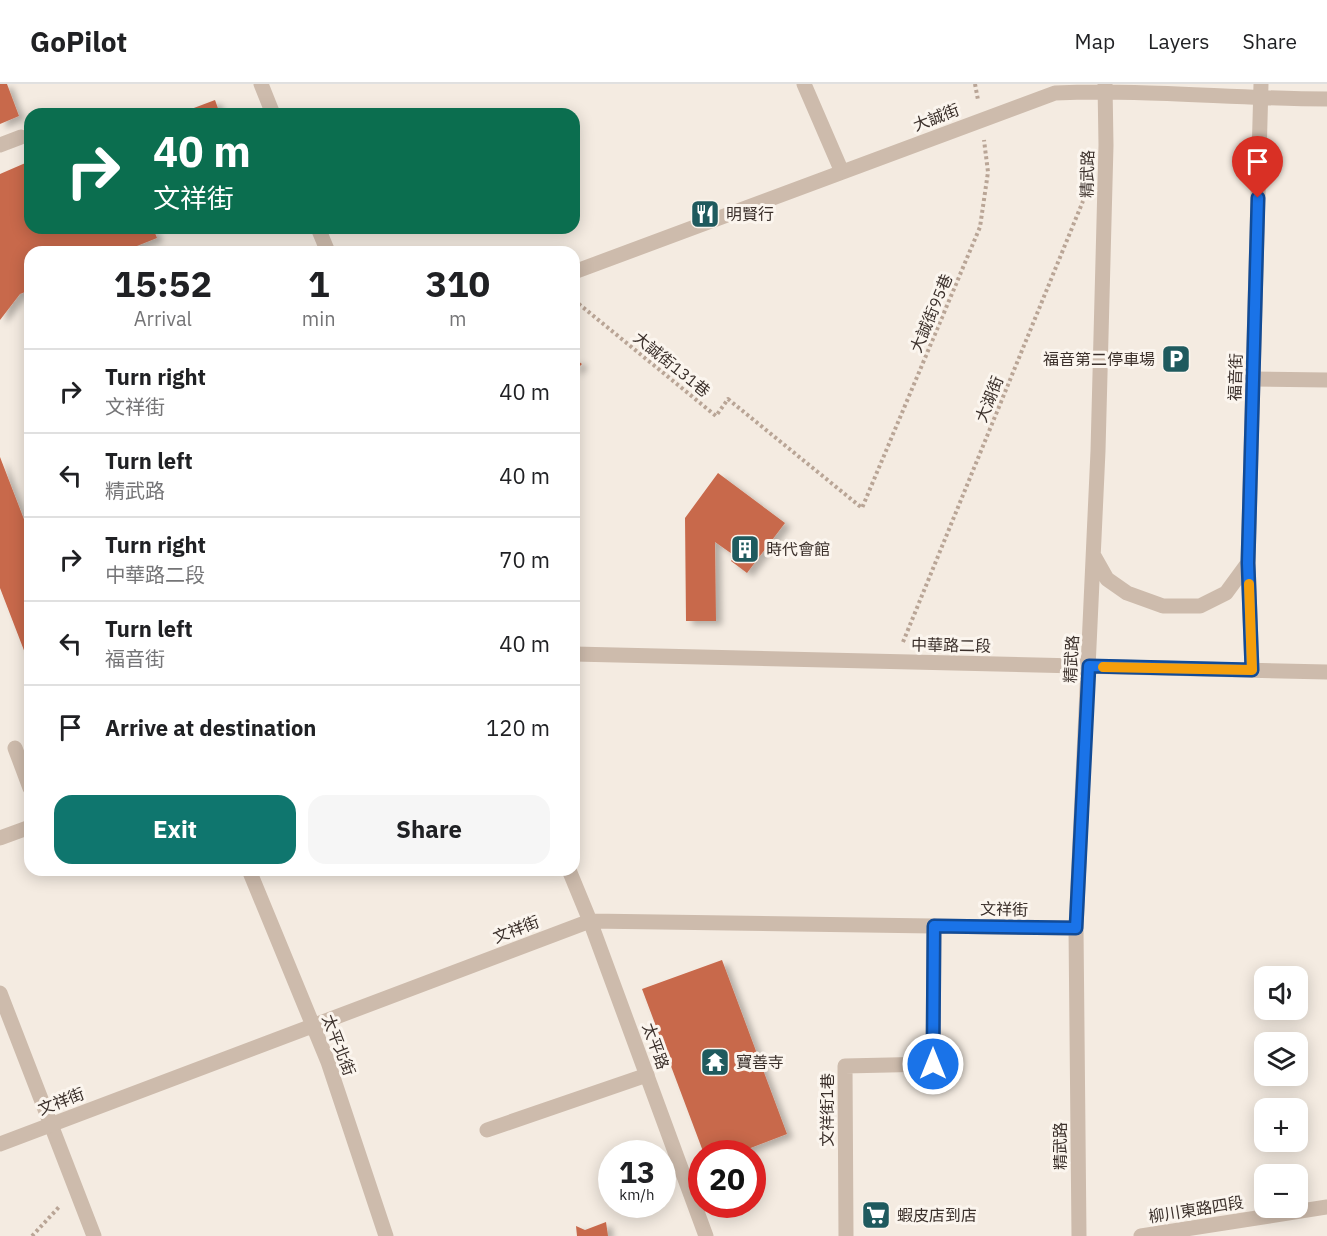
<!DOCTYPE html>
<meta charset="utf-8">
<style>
:root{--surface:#fff;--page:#f6f6f6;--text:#202124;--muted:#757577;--line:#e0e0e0;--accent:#0f766e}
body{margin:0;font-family:"IBM Plex Sans","Noto Sans TC",sans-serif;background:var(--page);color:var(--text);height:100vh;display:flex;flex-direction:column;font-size:22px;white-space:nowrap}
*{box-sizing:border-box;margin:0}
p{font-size:20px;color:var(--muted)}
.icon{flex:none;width:33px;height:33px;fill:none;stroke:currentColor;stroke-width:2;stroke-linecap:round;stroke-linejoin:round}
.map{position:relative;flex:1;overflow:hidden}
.details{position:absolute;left:24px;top:162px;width:556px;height:630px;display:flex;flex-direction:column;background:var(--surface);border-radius:18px;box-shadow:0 3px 15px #0003}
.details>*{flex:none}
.guide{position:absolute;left:24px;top:24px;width:556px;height:126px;border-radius:18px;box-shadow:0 3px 15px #0003;background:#0b6e4f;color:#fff;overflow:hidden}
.controls{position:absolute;left:1254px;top:882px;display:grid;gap:12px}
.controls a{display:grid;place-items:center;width:54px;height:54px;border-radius:12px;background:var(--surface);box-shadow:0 3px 15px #0003;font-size:30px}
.speed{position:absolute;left:598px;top:1056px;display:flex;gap:12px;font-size:30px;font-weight:700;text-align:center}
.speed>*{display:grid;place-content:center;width:78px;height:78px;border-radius:50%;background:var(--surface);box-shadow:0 3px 15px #0003;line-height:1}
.speed small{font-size:15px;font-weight:400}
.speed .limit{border:9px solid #d22;background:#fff;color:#111}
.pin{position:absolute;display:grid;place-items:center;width:51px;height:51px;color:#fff;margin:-62px -26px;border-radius:50% 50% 50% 0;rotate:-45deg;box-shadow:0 0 6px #0007}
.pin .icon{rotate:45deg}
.me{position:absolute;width:66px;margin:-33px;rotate:0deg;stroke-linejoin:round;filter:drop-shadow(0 0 4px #0008)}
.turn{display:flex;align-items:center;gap:21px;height:126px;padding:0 30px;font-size:27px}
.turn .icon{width:78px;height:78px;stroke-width:2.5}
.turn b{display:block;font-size:42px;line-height:51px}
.eta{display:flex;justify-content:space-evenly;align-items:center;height:102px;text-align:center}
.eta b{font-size:36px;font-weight:800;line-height:42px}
.button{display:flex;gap:12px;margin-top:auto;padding:12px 30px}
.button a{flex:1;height:69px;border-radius:18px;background:var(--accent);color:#fff;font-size:24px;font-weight:800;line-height:69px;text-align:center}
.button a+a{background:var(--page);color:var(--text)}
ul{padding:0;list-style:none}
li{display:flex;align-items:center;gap:18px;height:84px;padding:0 30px;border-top:2px solid var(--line)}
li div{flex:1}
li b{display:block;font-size:22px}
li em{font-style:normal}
header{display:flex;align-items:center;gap:36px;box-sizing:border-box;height:84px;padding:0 30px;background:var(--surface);border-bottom:2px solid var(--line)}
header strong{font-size:28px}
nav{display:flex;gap:33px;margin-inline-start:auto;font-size:21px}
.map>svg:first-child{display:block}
.building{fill:#c8694b;filter:url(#shadow)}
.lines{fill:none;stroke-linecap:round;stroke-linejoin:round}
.path{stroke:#b9a596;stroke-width:4;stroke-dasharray:3 3;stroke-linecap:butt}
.lane{stroke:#cdbbac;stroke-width:15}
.street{stroke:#cdbbac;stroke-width:15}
.route-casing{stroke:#114b97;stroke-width:15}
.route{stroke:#1a73e8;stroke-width:10}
.slow{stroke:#f59e0b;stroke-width:10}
.labels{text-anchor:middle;stroke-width:6;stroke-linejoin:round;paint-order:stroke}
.street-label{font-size:16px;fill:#3b302b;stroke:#fbf5ee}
.poi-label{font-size:16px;fill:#3b302b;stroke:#fbf5ee;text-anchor:start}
</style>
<header>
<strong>GoPilot</strong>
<nav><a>Map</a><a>Layers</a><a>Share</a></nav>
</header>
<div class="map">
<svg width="1327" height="1152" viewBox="0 0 1327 1152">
<defs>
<filter id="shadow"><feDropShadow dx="6" dy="4" stdDeviation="3" flood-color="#0004"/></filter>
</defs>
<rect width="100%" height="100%" fill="#f4ebe1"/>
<!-- building -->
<path class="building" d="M0,0H7L19,32L0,40Z
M215,16L220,30H178Z
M30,77V144H153L157,154L122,168H30V206L20,210L0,236V90Z
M574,274L582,280L574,288Z
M0,373L25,438L27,437L30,446V582L0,504Z
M718,389L785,439L747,489L731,477L735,472L715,458L716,537H686L685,434Z
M722,876L787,1050L735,1070H704L642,905Z
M606,1138L608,1152H577L576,1142L585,1146Z"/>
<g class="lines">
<!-- path -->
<path class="path" d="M975,0L978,16
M574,216L716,332L728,315L862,424L980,143L988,88L984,56
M903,558L1083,117
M32,1152L60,1122"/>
<!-- lane -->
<path class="lane" d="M0,61L21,53
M1253,295L1327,296
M15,664L30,704
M0,909L94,1152
M487,1046L647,991
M846,1152L845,982L933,980L934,842"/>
<!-- street -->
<path class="street" d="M261,0L273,30
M804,0L842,88
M318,144L328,168
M574,188L1055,9C1146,5 1236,15 1327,15
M1094,472L1107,495L1127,509L1163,522H1200L1226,509L1248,479
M574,570L1327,588
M1252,586L1248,479L1261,0
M0,754L30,743
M249,786L328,978L386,1152
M569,786L590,837L706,1152
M0,1060L590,837L1076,844
M1079,1152L1076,844L1098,367L1106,61L1105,0
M1141,1152L1327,1123"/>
</g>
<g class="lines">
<!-- route casing -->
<g class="route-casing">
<path id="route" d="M933,980L934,842L1076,844L1089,582L1252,586L1248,479L1258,114"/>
</g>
<!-- route -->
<use href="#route" class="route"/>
<!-- slow -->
<path class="slow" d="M1103,583L1252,586L1249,500"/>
</g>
<!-- icons -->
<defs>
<g id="restaurant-square" transform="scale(1.5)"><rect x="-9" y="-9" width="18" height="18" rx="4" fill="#1f5a5e" stroke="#fbf5ee"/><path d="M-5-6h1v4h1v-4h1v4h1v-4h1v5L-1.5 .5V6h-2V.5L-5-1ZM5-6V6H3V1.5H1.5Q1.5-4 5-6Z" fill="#fff"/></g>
<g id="parking-square" transform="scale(1.5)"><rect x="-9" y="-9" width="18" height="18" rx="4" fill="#1f5a5e" stroke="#fbf5ee"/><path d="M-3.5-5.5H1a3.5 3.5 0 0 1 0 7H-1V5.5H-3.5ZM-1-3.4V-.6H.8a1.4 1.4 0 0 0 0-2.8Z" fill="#fff"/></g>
<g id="building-square" transform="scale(1.5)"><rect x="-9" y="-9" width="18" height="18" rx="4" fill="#1f5a5e" stroke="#fbf5ee"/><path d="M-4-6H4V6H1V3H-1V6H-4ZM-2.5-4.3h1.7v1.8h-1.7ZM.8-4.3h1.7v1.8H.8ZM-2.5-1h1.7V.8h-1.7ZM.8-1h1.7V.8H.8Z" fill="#fff"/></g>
<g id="temple-square" transform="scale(1.5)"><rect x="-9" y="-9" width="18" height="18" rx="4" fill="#1f5a5e" stroke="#fbf5ee"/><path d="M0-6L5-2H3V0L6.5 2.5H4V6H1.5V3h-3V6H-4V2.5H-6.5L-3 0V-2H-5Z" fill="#fff"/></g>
<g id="supermarket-square" transform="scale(1.5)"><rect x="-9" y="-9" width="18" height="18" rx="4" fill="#1f5a5e" stroke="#fbf5ee"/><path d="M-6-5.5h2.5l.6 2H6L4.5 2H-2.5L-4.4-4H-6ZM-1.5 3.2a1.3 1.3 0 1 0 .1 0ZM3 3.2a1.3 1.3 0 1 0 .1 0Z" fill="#fff"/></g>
</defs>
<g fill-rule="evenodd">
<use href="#restaurant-square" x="705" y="130"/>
<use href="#parking-square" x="1176" y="275"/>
<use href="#building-square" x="745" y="465"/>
<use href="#temple-square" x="715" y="978"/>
<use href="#supermarket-square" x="876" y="1131"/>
</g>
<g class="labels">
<!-- street labels -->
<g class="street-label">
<text transform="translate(936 33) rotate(-21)" y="6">大誠街</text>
<text transform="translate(1087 90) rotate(-89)" y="6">精武路</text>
<text transform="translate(931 229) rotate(-67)" y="6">大誠街95巷</text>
<text transform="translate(672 280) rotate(39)" y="6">大誠街131巷</text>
<text transform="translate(1235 293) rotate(-88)" y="6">福音街</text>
<text transform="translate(989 315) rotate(-68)" y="6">大湖街</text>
<text transform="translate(951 561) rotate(1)" y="6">中華路二段</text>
<text transform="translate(1071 575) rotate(-87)" y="6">精武路</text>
<text transform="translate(1004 825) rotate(1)" y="6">文祥街</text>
<text transform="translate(516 845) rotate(-21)" y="6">文祥街</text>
<text transform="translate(339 961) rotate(69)" y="6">太平北街</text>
<text transform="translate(656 962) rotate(70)" y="6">太平路</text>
<text transform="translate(61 1017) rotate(-21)" y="6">文祥街</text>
<text transform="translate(827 1026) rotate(-90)" y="6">文祥街1巷</text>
<text transform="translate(1060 1062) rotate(-90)" y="6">精武路</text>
<text transform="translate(1196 1125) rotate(-9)" y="6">柳川東路四段</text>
</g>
<!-- poi labels -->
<g class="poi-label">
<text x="726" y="136">明賢行</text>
<text x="1155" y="281" text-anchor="end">福音第二停車場</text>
<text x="766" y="471">時代會館</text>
<text x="736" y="984">寶善寺</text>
<text x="897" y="1137">蝦皮店到店</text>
</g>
</g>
</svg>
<div class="controls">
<a><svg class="icon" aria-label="sound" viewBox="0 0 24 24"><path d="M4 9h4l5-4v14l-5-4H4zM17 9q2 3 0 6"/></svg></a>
<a><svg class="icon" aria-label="layers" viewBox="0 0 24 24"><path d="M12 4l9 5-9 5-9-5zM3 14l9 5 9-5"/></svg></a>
<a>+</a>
<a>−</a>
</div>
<div class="speed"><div>13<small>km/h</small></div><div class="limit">20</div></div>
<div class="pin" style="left:1258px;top:114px;background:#d93025"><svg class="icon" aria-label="arrive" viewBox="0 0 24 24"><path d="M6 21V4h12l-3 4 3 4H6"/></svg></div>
<svg class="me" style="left:933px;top:980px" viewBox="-20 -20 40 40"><circle r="17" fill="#1a73e8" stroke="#fff" stroke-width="3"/><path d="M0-11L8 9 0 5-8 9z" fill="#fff"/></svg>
<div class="guide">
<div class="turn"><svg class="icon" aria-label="right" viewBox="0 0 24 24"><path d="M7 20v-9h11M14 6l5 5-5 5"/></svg><div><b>40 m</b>文祥街</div></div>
</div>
<section class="details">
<div class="eta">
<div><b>15:52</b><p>Arrival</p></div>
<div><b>1</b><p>min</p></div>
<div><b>310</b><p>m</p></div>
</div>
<ul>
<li><svg class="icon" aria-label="right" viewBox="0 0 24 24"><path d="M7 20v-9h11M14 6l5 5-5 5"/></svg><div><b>Turn right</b><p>文祥街</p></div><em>40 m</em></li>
<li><svg class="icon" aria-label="left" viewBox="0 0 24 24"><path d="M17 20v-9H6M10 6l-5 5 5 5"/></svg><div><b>Turn left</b><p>精武路</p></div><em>40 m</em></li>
<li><svg class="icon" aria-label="right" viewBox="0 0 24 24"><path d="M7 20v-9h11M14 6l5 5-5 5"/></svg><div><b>Turn right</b><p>中華路二段</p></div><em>70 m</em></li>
<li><svg class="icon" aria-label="left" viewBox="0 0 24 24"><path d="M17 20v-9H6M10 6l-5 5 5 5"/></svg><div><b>Turn left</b><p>福音街</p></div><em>40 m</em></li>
<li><svg class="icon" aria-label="arrive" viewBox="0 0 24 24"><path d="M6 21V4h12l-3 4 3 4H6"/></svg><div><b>Arrive at destination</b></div><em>120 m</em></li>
</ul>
<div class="button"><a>Exit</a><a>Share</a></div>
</section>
</div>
